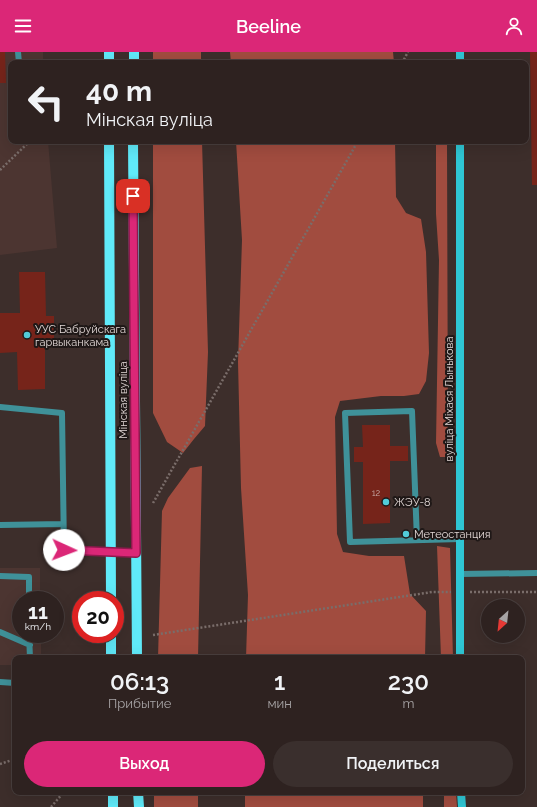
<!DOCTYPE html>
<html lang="ru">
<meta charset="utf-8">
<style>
:root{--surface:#2e2220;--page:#3a2f2d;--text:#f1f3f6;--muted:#a7a4a5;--line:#493f3e;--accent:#db2777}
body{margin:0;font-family:Raleway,sans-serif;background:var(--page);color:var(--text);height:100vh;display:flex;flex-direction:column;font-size:15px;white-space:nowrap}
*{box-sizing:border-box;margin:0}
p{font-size:13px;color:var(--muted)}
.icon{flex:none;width:22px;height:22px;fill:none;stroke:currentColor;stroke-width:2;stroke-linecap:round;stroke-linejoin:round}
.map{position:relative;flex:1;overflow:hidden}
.drawer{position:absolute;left:12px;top:603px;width:513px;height:140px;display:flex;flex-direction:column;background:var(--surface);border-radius:8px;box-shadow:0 4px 16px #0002,0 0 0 1px var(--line)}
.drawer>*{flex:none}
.top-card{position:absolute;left:8px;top:8px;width:521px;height:84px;border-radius:8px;box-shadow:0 4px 16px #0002,0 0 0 1px var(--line);background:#2e2220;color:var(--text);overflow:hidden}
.needle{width:26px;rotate:207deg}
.tools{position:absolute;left:481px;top:547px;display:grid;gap:8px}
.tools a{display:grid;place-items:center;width:44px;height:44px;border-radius:50%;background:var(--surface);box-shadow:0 4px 16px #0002,0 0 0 1px var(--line);font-size:20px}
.speed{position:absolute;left:12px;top:539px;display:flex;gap:8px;font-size:20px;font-weight:700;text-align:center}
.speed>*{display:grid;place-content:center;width:52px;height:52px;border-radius:50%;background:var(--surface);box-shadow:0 4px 16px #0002,0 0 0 1px var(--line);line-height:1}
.speed small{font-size:10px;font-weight:400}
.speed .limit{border:6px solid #d22;background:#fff;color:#111}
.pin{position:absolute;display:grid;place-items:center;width:34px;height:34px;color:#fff;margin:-17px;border-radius:8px;box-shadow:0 2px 6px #0006}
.me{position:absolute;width:44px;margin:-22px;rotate:92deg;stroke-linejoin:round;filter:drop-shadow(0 0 3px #0008)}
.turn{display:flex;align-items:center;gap:14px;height:84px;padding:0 12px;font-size:18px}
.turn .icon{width:52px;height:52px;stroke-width:2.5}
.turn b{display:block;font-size:28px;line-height:34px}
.eta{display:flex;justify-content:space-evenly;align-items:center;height:68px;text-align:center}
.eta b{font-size:24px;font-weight:600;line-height:28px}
.button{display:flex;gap:8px;margin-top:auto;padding:8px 12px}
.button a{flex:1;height:46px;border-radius:24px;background:var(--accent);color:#fff;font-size:16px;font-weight:600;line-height:46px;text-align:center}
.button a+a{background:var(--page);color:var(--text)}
header{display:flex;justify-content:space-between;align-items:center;height:52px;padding:0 12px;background:var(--accent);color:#fff;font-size:18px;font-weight:600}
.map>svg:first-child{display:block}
.built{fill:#4c3531}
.forest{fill:#a14c3f}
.building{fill:#76241a}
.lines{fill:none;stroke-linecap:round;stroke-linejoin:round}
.path{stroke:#7a6d6a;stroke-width:2.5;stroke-dasharray:2 2;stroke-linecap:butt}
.lane{stroke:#3f9199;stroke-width:6}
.secondary{stroke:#2fc6d4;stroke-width:8}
.primary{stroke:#60eaf9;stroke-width:10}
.route-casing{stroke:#8e194d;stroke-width:10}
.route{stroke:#db2777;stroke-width:7}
.poi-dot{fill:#52cbd8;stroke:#1f1817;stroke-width:1.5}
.labels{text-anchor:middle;stroke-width:4;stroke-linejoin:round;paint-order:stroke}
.number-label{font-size:9px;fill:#c6aaa6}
.poi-label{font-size:11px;fill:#e1d7d5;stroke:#1f1817;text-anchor:start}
.street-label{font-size:11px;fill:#e1d7d5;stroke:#1f1817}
</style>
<header><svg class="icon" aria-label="menu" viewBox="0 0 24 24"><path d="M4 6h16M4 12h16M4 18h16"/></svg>Beeline<svg class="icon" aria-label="person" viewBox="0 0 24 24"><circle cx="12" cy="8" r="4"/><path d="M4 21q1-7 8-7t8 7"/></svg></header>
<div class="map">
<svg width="537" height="755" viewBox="0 0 537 755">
<rect width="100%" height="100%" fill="#3d2e2b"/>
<!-- built -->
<path class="built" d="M0,0H43V11H11V89H48L57,196L0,203Z
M0,516H40V548H21V582H41V606H15V613H0Z"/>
<!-- forest -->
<path class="forest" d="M153,0H201V11H153Z
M230,0H393L394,11H231Z
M153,89H202L208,300L205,374L194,387L183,401L167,390L153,361Z
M236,89H395L396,145L406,161L421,167L426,200L429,301L426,329L419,342L404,344H381L340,349L335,365L337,482L343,500L369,504H404L410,542L426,559L425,606H246L248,543L241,436L238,310L242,188Z
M436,89H447L448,405H440L436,391L439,208L436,162Z
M202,414L198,606H158L162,459L168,446L190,416Z
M437,494L450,496L453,606H441Z
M154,740H198V755H154Z
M245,740H423V755H245Z
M444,740H456L457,755H444Z"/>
<!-- building -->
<path class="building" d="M0,0H5L6,31H0Z
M530,0H537V133H532Z
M19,220H45L46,264H54V290H45V337L18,338L17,300L0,301V261H20Z
M362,373H390V394H408V409H390V471L363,472V410H354V395H363Z"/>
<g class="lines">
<!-- path -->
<path class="path" d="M402,11L408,0
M0,118L30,89
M54,276L85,275
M153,451L358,89
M470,540H537
M153,583L432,540H451
M0,712L15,707
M51,755L64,740"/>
<!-- lane -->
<path class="lane" d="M18,0L19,11
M0,355L62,361L64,498L136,501
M0,473L63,472
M417,488L412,359L345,361L350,490L460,487
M460,522L537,521
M0,524L29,525V548
M0,580L30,593
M29,582L30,606
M0,630L15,631"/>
<!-- secondary -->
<path class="secondary" d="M460,11V0
M460,89V606
M461,740L462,755"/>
<!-- primary -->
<path class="primary" d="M109,0V11
M134,11V0
M109,89L111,548
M133,89L137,606
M111,606V582
M113,740V755
M138,740L139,755"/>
</g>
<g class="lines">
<!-- route casing -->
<g class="route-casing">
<path id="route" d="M64,498L136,501L133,144"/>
</g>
<!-- route -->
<use href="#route" class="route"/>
</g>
<!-- markers -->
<g class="poi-dot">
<circle cx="27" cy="283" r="4"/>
<circle cx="386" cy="450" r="4"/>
<circle cx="406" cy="482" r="4"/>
</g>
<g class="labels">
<!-- number labels -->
<g class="number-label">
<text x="376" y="444">12</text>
</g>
<!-- poi labels -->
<g class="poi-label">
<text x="35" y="281">УУС Бабруйскага<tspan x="35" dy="13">гарвыканкама</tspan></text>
<text x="394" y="454">ЖЭУ-8</text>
<text x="414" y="486">Метеостанция</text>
</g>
<!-- street labels -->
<g class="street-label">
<text transform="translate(449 347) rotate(-90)" y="4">вуліца Міхася Лынькова</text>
<text transform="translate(123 348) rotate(-90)" y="4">Мінская вуліца</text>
</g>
</g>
</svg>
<div class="tools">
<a><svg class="needle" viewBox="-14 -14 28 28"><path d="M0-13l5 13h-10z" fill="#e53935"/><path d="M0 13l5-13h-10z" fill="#a7a4a5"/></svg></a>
</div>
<div class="speed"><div>11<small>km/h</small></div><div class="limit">20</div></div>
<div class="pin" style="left:133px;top:144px;background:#d93025"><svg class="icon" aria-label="arrive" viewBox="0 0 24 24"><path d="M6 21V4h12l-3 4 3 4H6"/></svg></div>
<svg class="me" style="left:64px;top:498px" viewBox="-20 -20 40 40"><circle r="19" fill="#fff"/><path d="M0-13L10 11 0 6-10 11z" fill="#db2777"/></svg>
<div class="top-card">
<div class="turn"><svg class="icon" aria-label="left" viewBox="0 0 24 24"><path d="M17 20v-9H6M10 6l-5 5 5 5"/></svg><div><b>40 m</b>Мінская вуліца</div></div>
</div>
<section class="drawer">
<div class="eta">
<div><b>06:13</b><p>Прибытие</p></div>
<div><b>1</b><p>мин</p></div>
<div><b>230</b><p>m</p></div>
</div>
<div class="button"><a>Выход</a><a>Поделиться</a></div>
</section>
</div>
